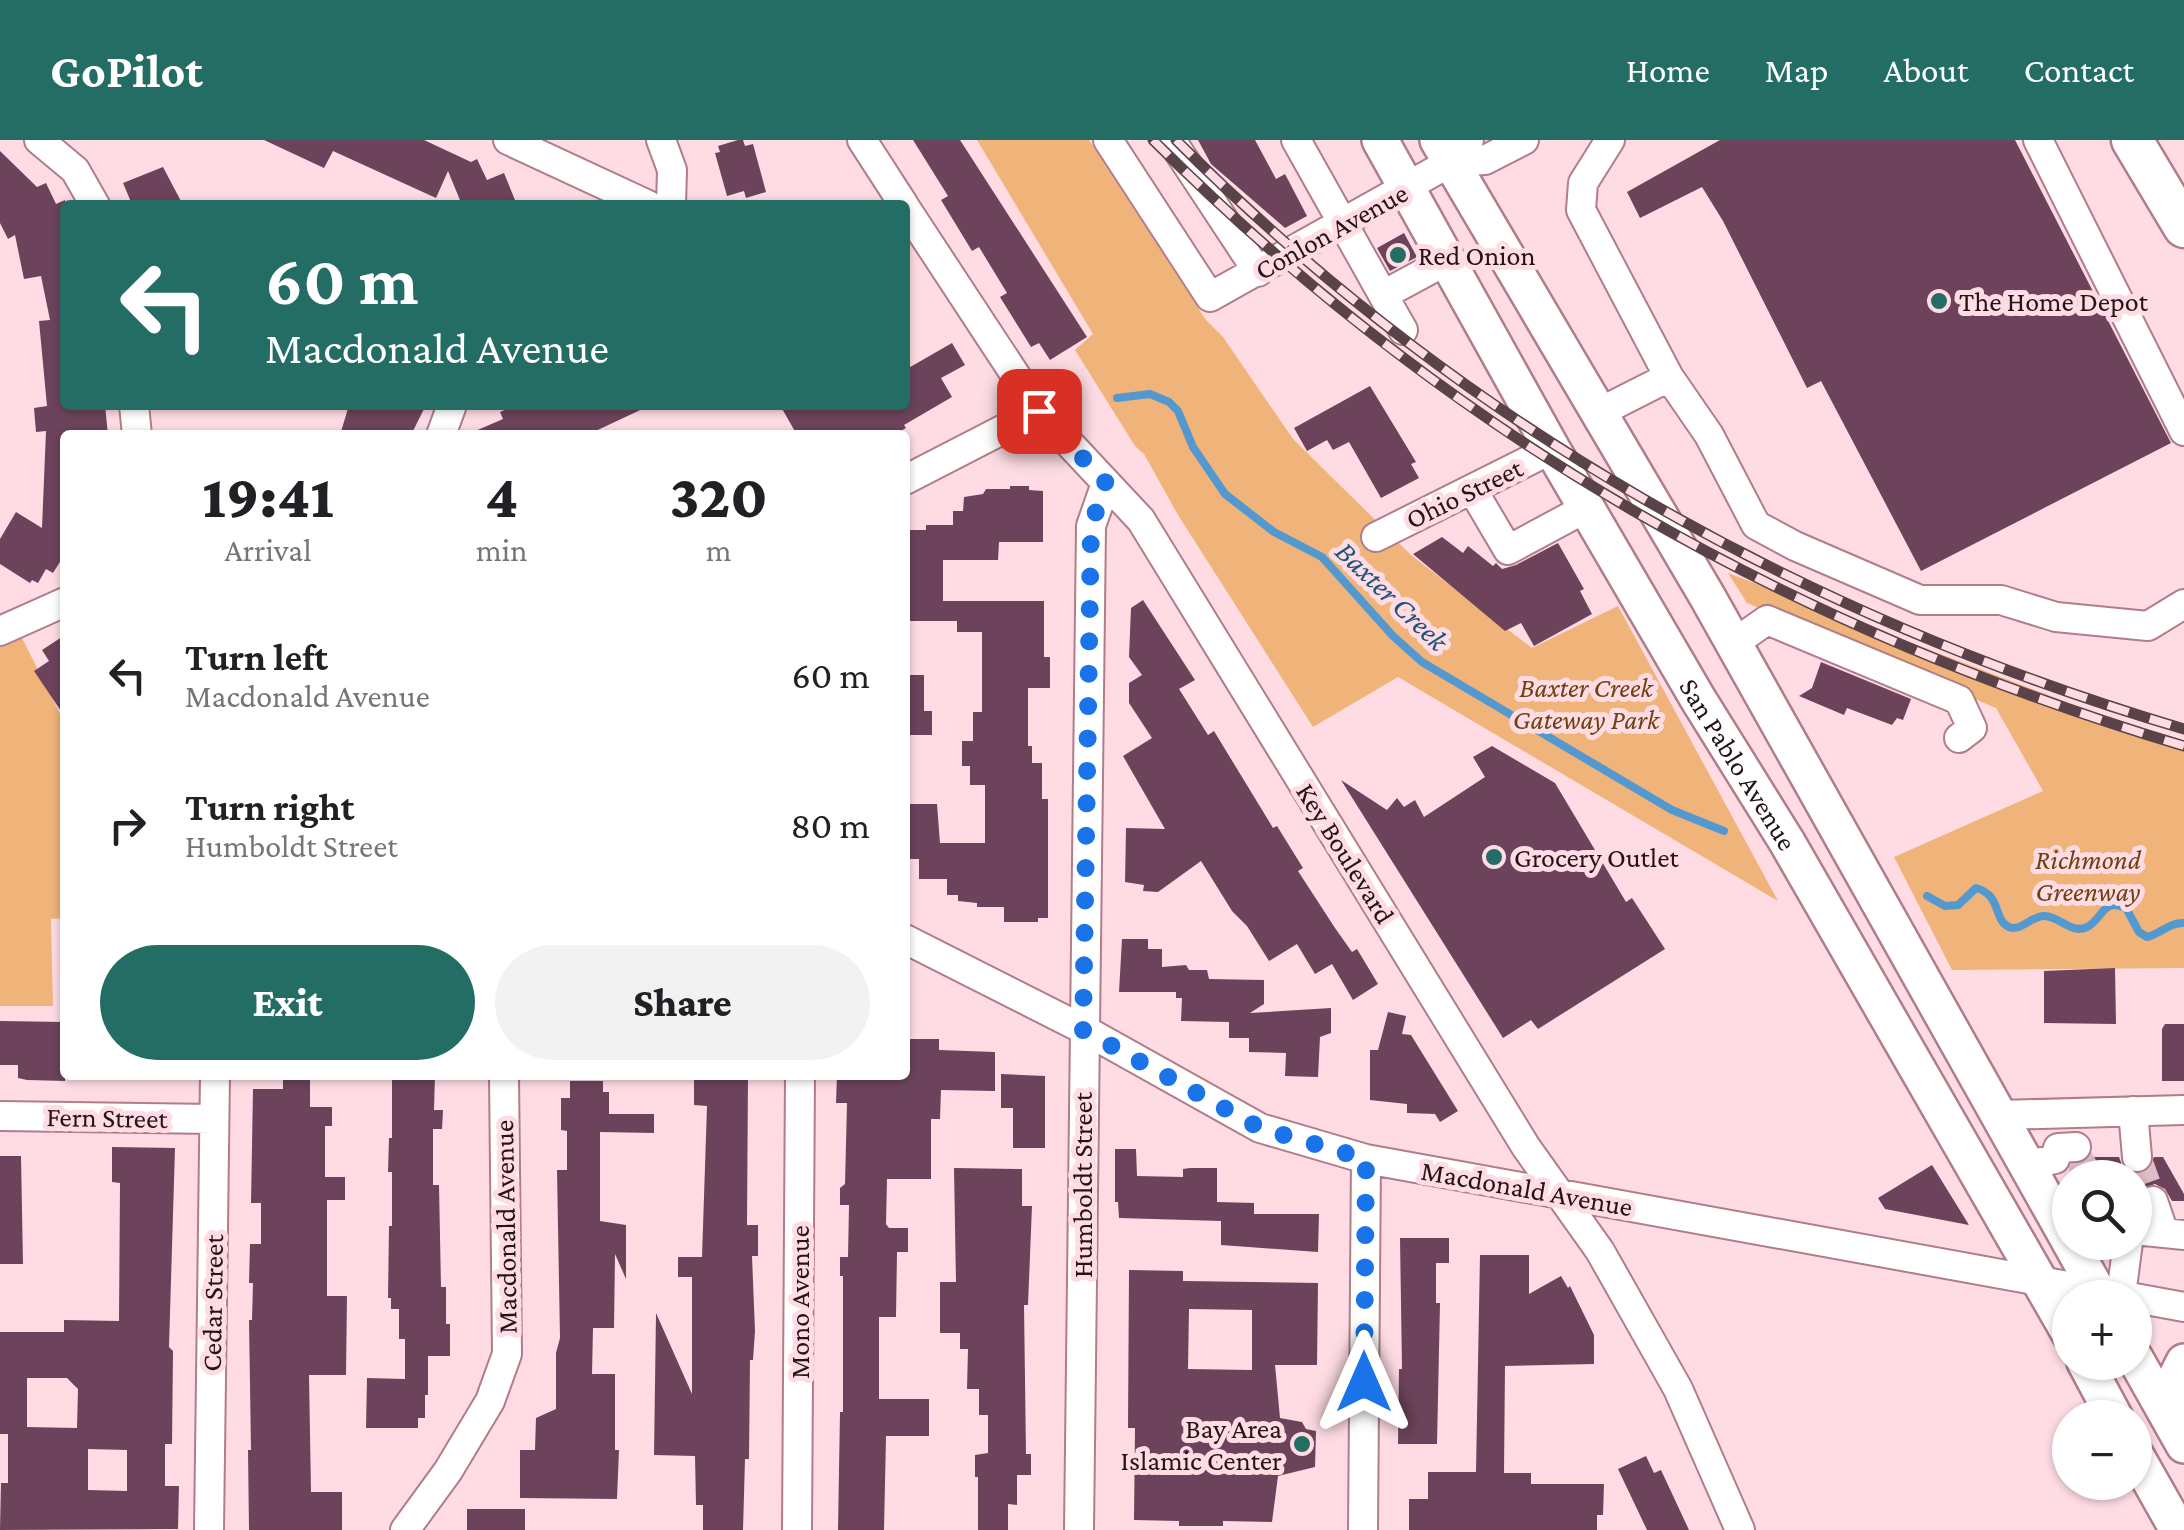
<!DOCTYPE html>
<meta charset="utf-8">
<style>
:root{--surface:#fff;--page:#f2f2f2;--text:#202124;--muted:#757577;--accent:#246d64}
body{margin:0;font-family:"Crimson Pro",serif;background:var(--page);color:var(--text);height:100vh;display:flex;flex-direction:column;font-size:38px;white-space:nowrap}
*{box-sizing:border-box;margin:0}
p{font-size:32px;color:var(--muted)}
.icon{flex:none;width:55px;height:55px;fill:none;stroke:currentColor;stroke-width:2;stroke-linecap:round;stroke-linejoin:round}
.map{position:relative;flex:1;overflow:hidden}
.drawer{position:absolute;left:60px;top:290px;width:850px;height:650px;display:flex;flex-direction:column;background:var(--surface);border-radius:10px;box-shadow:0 2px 8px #0004}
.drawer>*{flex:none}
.top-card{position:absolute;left:60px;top:60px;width:850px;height:210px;border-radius:10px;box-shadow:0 2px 8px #0004;background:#246d64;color:#fff;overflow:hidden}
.fabs{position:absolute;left:2052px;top:1020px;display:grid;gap:20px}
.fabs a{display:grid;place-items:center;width:100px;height:100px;border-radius:50%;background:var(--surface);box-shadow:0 2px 8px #0004;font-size:50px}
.pin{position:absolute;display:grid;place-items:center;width:85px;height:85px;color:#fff;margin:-42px;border-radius:20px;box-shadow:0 5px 15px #0006}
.me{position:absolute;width:110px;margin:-55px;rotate:0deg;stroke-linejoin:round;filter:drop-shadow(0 0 8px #0008)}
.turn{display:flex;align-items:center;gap:35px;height:210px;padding:0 40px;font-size:45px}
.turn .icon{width:130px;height:130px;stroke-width:2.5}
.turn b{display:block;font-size:70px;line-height:85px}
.eta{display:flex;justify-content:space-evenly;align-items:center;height:170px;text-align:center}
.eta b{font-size:60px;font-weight:800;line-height:70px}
.button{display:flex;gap:20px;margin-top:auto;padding:20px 40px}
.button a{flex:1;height:115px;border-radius:60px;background:var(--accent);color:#fff;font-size:40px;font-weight:800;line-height:115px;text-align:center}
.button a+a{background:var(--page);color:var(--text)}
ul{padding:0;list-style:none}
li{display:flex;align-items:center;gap:30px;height:150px;padding:0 40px}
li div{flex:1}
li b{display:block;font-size:38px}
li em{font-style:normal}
header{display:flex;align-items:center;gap:60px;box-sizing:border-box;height:140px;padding:0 50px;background:var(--accent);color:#fff}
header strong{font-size:48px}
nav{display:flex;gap:55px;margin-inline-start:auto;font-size:35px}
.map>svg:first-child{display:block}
.green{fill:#f0b37a}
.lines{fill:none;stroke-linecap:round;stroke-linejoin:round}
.stream{stroke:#5399d0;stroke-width:8}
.building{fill:#6c435b;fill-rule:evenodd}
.minor-tunnel{stroke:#debec5;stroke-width:28;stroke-dasharray:28 14;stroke-linecap:butt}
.minor-casing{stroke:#b07d89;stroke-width:32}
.major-casing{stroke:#b07d89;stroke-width:40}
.highway-casing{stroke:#b07d89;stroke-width:45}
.minor{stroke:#fff;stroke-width:28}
.major{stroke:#fff;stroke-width:35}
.highway{stroke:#fff;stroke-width:40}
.rail-casing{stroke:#594348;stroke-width:11}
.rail{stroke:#ffdce4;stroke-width:8;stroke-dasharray:22;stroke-linecap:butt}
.route{stroke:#1a73e8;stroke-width:18;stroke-dasharray:0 32.4}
.poi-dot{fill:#246d64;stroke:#ffdce4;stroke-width:4}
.labels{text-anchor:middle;stroke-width:10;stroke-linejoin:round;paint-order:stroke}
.street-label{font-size:28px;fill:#261318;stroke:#ffdce4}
.poi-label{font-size:28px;fill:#261318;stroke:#ffdce4;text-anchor:start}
.park-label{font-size:28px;font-style:italic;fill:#6c4213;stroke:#ffdce4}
.water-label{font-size:30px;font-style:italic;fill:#1f5378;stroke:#ffdce4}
</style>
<header>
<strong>GoPilot</strong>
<nav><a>Home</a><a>Map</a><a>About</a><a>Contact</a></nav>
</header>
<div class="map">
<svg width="2184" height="1390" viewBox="0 0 2184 1390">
<rect width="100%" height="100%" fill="#ffdce4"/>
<!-- green -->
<path class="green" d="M977,0H1089L1206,180L1223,197L1293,299L1411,415L1532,508L1618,466L1778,761L1398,537L1313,587L1178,375L1144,314L1135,306L1075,210L1093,194Z
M1728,433L2184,607V828L1952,830L1894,717L2043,651L1996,568L1747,463Z
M15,484L65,584V778L51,779L53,866H0V490Z"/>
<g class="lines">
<!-- stream -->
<path class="stream" d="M1117,258L1150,254L1169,262L1178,271L1193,307L1225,354L1274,392L1322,417L1393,496L1422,522L1672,670L1724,691
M1927,756L1945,766L1958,765L1976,748C2002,755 1993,780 2009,787C2021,792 2032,775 2045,776C2061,777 2073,796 2089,786C2104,776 2103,758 2126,768L2139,792L2147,797C2160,794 2170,782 2184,783"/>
</g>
<!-- building -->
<path class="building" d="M264,0H424L471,22L477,19L487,40L504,33L517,65H462L448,31L436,58L333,11L324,28Z
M738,0H743L745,6L753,4L766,52L746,58L744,51L727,56L715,13L720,12L718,6Z
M913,0H960L1087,197L1050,220L1039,203L1031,207L1000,157L1007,153L979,107L972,111L941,60L948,56Z
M1198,0H1255L1276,39L1285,34L1307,76L1285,88L1211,24Z
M1720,0H2015L2171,303L1921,431L1821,241L1807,248L1723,81L1702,47L1640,78L1627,52Z
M0,11L37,47L46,43L56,64L65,60V265H105L108,295H65V414L53,433L46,429L38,443L32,440L30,443L0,424V399L16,372L42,388L46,291L36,292L34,268L47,266L39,181L50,180L41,136L24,139L15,95L8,99L0,83Z
M163,27L183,65H124L131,62L123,43Z
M1404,93L1417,117L1390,131L1377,108Z
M952,203L965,225L941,238L952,257L904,285L906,288L894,295H797L780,265H905V230Z
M1370,246L1416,322L1411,324L1419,338L1381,358L1349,302L1333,310L1327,300L1307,311L1294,288Z
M349,265H426L411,295H340Z
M516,265H651L587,295H466L503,279L500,272Z
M1010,346H1029V350L1043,351V402H999L998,420H943V461H1044V517H1050V548H1028V606H1032V623H1042V659H1048V778H1038V782H1004V767H977V763L958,761V755H947V739H919V719H905V664H937L940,703H985V645H970V626H962V601H973V572H982V492H957V481H905V390H926V385H953V371H963L964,357L983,354L986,349H1010Z
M1442,397L1463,413L1468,406L1493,426L1496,423L1502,429L1516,425L1558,403L1584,449L1580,451L1592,474L1534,506L1521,483L1505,491L1413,414Z
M1143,460L1195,540L1179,549L1208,595L1214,591L1273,688L1277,686L1303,728L1298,731L1335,788L1352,812L1357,809L1378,844L1353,860L1332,824L1315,834L1297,804L1269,821L1247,786L1232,771L1201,721L1158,752L1143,751L1144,745L1125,742L1126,688L1165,689L1123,616L1152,598L1129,563V543L1142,535L1129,517L1131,468Z
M65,495V577L34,531L49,521L42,510Z
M1821,522L1911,559L1903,580L1897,578L1892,585L1847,568L1844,575L1799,556L1812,548Z
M905,535H924V571H932V595H905Z
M1492,606L1555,643L1626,762L1632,758L1665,809L1538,889L1531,880L1503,898L1341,640L1387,670L1397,658L1404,667L1415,660L1424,677L1485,637L1473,617Z
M1122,799H1148V809H1162V827L1186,825L1189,830H1207L1209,839L1264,840V864L1250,873L1331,868V893L1320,897L1318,937L1285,936L1286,913L1249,912V898H1229V882L1181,881L1182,858H1176V852H1119Z
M2115,828L2116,884L2044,883V831Z
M1388,872L1406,876L1402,894L1411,895L1458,971L1440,982L1435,974L1407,973V964L1370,960V910H1378Z
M0,881L65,882V941L27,940L18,938V925H0Z
M2165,884H2184V941H2162V889Z
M905,899H939V910L995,912V951L941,950L940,979H931V1039H887L886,1084L889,1088H908V1112H897L896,1177H879V1259H929V1296H886L884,1390H838L840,1272H843V1136H840V1117H848L849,1065H840V1048L845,1044L847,963H836L837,935H905Z
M1001,934L1045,936V1008H1013V968H1001Z
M283,935H310V967H332V986H325V1037H345V1060H327V1156H347L346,1235H309L311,1352H342V1390H249L248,1310H251L249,1180H252L253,1143H249L250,1104H261V1063H251L253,949H283Z
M392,935H435L434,970H443L442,989H433V1045H439L441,1147H446V1184H450V1216H428V1255H425V1278H418V1288H366L367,1238L405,1239V1199H399V1169H391V1158H388L389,1086H392V1032H388L389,998H392Z
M694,935H748L747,1085H758V1116H752L755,1191L753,1220H750L749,1319H745L743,1390H703V1365H696L695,1316L654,1315L656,1173L692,1254V1137H678V1117H702L707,966L694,965Z
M570,941H603V952H609V974H654V993L600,992V1081L626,1085V1139L615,1114L614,1188H593L592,1234H615V1310H619L617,1359L520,1358V1310H535L536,1278L556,1269V1213L560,1198L557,1030H567V991L561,990V958H570Z
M112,1007L175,1008L169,1207L173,1211L172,1304H165V1346H179L178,1389L0,1390L1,1343H8V1294H0V1192H64V1180L119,1181L120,1043L112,1042ZM27,1238H67L78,1249L77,1288L27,1287ZM88,1309L127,1310V1351L88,1350Z
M1115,1009H1136L1137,1036L1183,1037V1029L1190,1028H1217V1062L1254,1063V1074H1319L1318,1112L1221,1105V1081L1119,1078L1118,1062H1115Z
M0,1016H21L23,1124H0Z
M2090,1017H2119L2123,1028L2138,1034L2148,1031L2154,1017H2163L2184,1054V1061H2172L2165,1049L2155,1044L2141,1049L2135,1061V1038H2074L2069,1029L2071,1025L2085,1022Z
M1932,1025L1969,1085L1885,1069L1878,1058Z
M954,1028L1022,1029V1066H1032L1028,1165H1024L1026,1314H1031V1335H1017V1365L1008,1364V1390H978V1337H975V1315L988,1313V1275H979V1249H967L968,1209H960V1193H940V1142H956Z
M1400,1098H1449V1123H1436V1163H1440L1437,1304H1398L1399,1229H1402Z
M1480,1115H1529V1154L1561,1136L1568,1148L1570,1146L1594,1195V1224L1505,1226L1504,1333H1531V1344H1604L1603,1375H1597V1390H1409V1359H1428V1332H1476Z
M1129,1130L1183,1131V1141L1318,1143L1317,1225H1275L1280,1278L1302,1282L1306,1289L1316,1291L1315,1327L1278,1336L1272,1382L1223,1381V1386H1179V1381L1134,1380L1135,1288H1128ZM1189,1169L1252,1170V1230L1188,1229Z
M1646,1316L1654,1333L1661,1330L1689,1390H1647L1618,1329Z
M467,1369H525V1390H467Z"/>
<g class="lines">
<!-- minor-tunnel -->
<path class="minor-tunnel" d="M2078,1017L2090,1038
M2137,1017L2153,1061"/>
<!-- minor casing -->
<g class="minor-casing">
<path id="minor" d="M39,0L75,30L95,65
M508,0L648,65
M661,0L672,30L671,65
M862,0L904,65
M1108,0L1210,157L1451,22L1469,0
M1171,0L1258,132
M1296,0L1383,155L1448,120
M2038,0L2184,291
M1451,22L1485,20L1524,0
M905,67L1039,271L1141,380L1526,1007L1600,1111L1678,1249L1740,1390
M1383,155L1403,190
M1669,237L1709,295L1756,385L1795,406L1920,460H2001L2056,477L2148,486L2184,464
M134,265L137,295
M1598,273L1669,237L1581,70L1583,43L1610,0
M441,295L452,265
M905,340L1039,271
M1472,349L1508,410L1588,367
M1376,397L1552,309
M0,491L65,462
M1733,504L1767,480L1959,560L1972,588L1959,598
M905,799L1083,889L1260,988L1366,1019L2134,1158
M2133,971L2137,1017
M2000,975L2184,970
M0,976L214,979
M2028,1025L2055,1019L2058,1008L2076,1007
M2153,1061L2164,1093
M2135,1090L2184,1095
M2121,1155L2128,1102
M2135,1158L2184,1167
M209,1390L215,935
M405,1390L448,1331L490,1261L507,1214L504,935
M797,1390L800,935
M1079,1390L1091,386L1106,343
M1363,1390L1366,1019"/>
</g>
<!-- major casing -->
<g class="major-casing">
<g id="major">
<path id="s1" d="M1380,0L1552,309L1698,559L1787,702L2070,1194"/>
<path d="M1438,0L1707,456L2070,1102"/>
<path d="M2070,1102L2101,1158"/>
<path d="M2135,1218L2184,1305"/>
<path d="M2085,1222L2115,1278"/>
<path d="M2175,1284L2171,1248L2184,1222"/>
<path d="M2135,1314L2178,1390"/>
</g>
</g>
<!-- highway casing -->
<g class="highway-casing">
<path id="highway" d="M2132,0L2184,87"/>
</g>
<!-- minor -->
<use href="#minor" class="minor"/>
<!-- major -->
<use href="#major" class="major"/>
<!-- highway -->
<use href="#highway" class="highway"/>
<!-- rail casing -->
<g class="rail-casing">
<path id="rail" d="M1153,0C1448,294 1786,487 2184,606
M1176,0C1459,283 1801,476 2184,589"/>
</g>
<!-- rail -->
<use href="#rail" class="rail"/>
</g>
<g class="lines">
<!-- route -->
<path class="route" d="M1039,271L1106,343L1091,386L1083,890L1260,988L1366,1019L1364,1242"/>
</g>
<!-- markers -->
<g class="poi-dot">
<circle cx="1398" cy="115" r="10"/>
<circle cx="1939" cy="161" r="10"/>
<circle cx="1494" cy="717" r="10"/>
<circle cx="1302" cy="1304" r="10"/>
</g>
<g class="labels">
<!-- street labels -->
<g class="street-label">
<text transform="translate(1331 91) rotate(-29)" y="10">Conlon Avenue</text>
<text transform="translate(1464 353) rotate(-26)" y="10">Ohio Street</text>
<text dy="10" stroke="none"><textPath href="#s1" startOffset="720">San Pablo Avenue</textPath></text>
<text transform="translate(1346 713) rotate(58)" y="10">Key Boulevard</text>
<text transform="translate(107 977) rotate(1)" y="10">Fern Street</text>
<text transform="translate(1082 1045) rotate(-90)" y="10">Humboldt Street</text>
<text transform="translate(1527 1048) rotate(10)" y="10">Macdonald Avenue</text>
<text transform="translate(505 1087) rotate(-91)" y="10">Macdonald Avenue</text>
<text transform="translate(799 1162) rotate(-90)" y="10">Mono Avenue</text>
<text transform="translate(212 1163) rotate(-89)" y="10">Cedar Street</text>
</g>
<!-- poi labels -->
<g class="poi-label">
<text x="1418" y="125">Red Onion</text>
<text x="1959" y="171">The Home Depot</text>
<text x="1514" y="727">Grocery Outlet</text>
<text x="1282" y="1298" text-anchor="end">Bay Area<tspan x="1282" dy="32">Islamic Center</tspan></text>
</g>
<!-- park labels -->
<g class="park-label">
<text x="1586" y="557">Baxter Creek<tspan x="1586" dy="32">Gateway Park</tspan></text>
<text x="2088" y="729">Richmond<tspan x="2088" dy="32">Greenway</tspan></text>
</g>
<!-- water labels -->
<g class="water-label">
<text transform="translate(1392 456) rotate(44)" y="10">Baxter Creek</text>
</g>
</g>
</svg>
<div class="fabs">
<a><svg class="icon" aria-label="search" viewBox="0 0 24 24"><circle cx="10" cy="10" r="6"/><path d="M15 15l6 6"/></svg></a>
<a>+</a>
<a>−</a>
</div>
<div class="pin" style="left:1039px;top:271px;background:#d93025"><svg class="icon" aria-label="arrive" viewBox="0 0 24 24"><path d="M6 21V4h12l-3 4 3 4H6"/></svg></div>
<svg class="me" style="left:1364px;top:1242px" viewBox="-20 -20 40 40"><path d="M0-17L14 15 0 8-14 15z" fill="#1a73e8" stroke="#fff" stroke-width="4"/></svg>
<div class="top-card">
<div class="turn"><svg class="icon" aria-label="left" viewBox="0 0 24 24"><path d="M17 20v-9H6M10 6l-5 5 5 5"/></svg><div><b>60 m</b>Macdonald Avenue</div></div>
</div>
<section class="drawer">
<div class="eta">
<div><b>19:41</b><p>Arrival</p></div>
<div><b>4</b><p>min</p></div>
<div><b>320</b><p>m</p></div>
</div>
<ul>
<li><svg class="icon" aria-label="left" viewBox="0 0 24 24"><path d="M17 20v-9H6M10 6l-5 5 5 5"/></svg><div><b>Turn left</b><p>Macdonald Avenue</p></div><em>60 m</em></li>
<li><svg class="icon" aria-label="right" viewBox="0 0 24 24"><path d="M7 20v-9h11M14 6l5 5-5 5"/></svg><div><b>Turn right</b><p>Humboldt Street</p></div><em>80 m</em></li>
</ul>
<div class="button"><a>Exit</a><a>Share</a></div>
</section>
</div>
